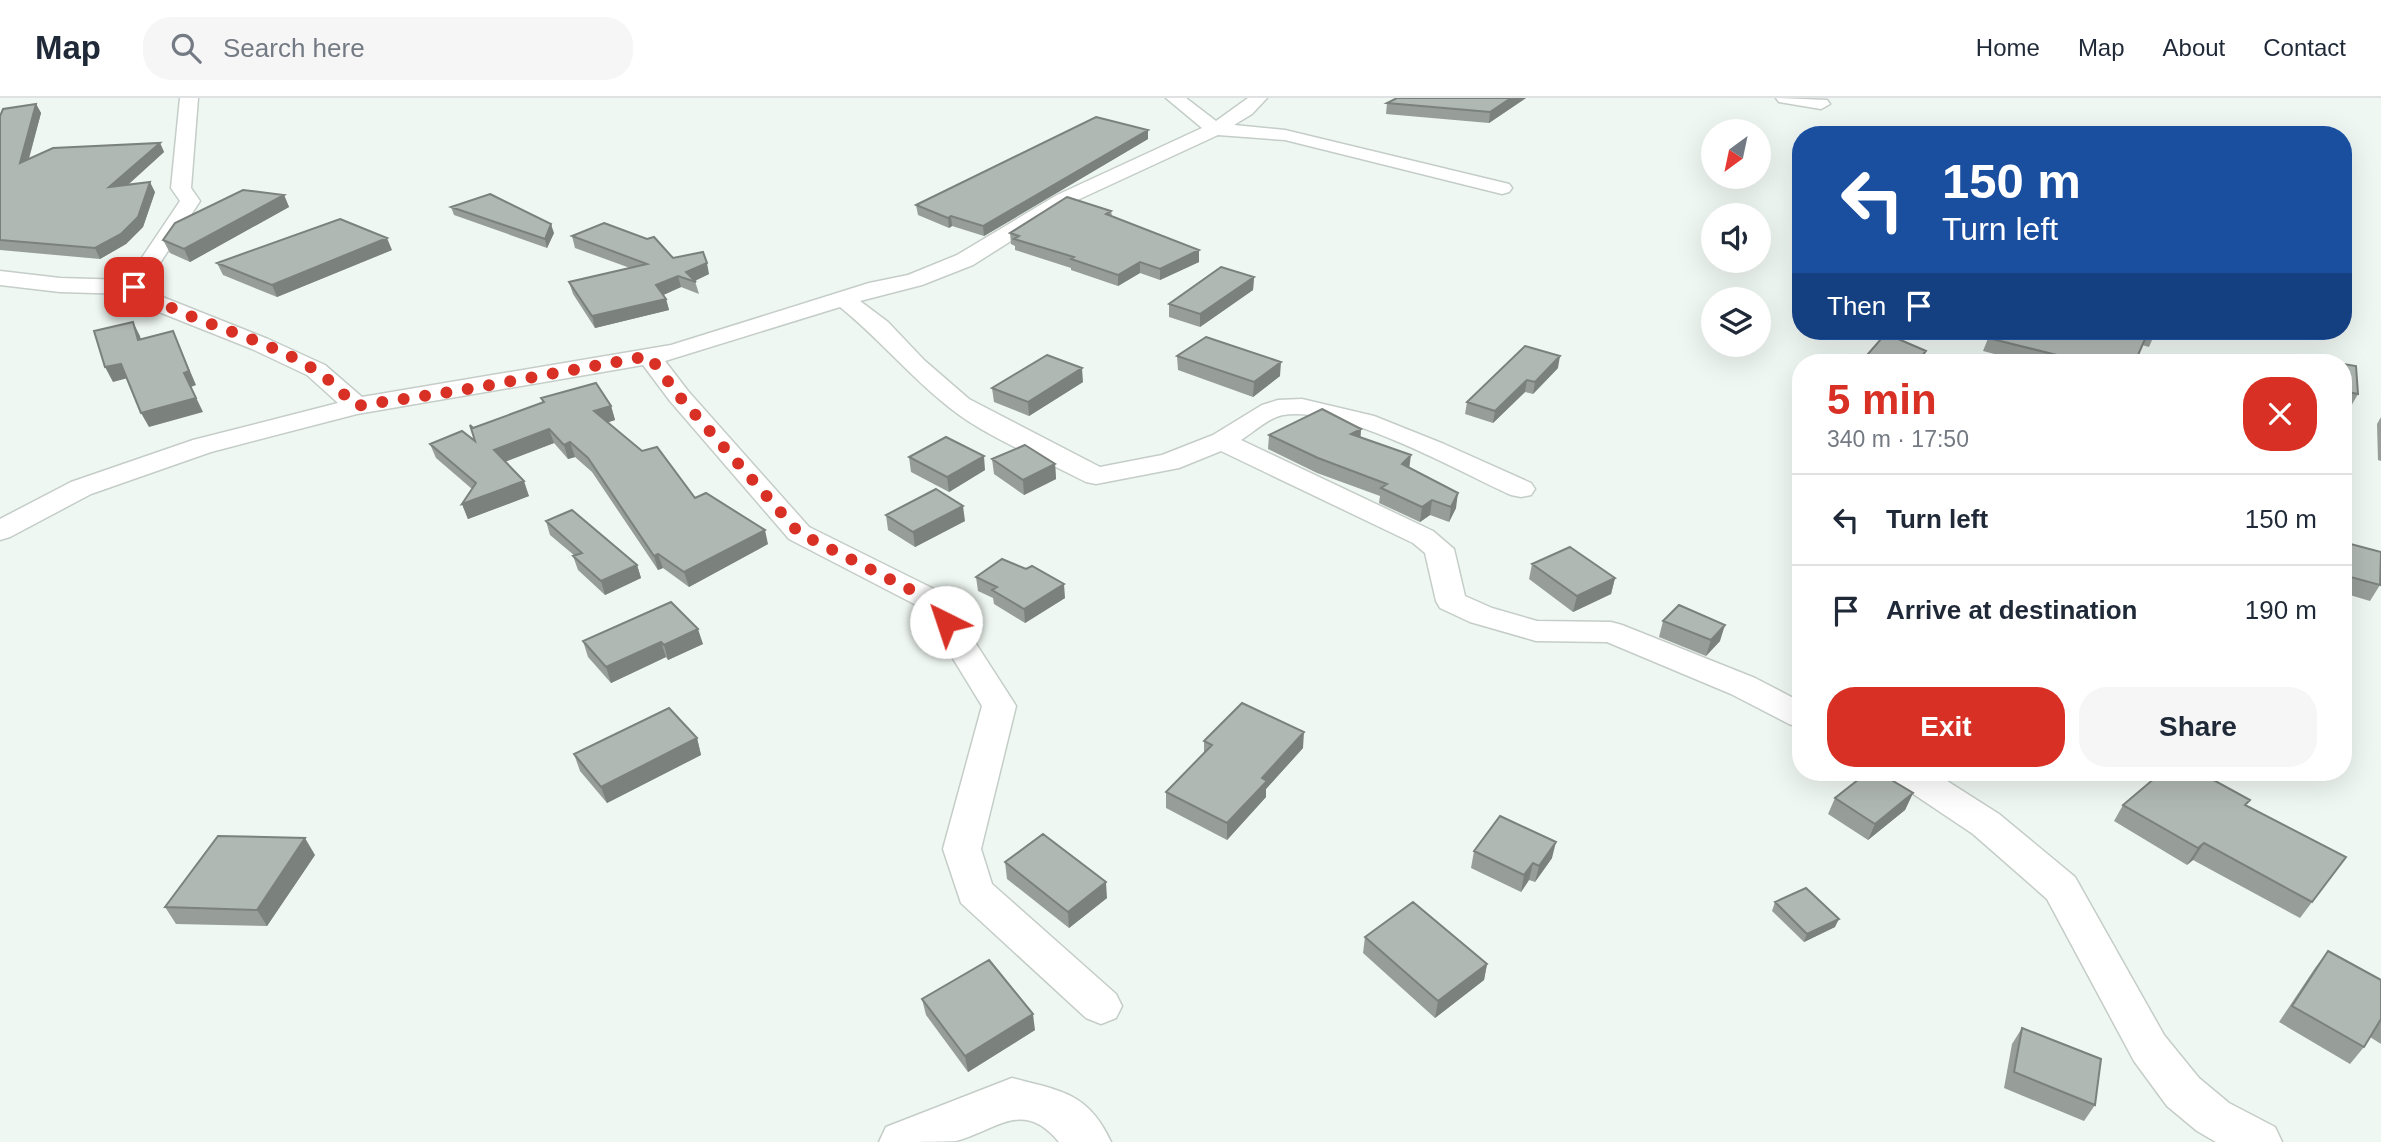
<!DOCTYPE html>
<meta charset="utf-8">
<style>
:root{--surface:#fff;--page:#f6f6f7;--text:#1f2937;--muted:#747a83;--line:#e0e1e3;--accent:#d93025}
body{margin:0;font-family:Arial,sans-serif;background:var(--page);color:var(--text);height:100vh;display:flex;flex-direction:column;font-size:26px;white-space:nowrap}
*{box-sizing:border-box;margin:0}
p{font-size:23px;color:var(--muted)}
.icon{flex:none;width:38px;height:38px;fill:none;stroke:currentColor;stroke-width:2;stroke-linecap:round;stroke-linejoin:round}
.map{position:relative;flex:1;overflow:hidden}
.drawer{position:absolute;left:1792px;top:256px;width:560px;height:427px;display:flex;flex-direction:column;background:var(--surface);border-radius:28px;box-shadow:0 7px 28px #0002}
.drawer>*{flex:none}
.top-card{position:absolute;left:1792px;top:28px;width:560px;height:214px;border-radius:28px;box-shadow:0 7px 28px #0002;background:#1a4fa0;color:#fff;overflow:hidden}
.needle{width:46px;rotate:213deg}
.controls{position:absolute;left:1701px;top:21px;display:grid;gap:14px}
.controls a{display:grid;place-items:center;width:70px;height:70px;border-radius:50%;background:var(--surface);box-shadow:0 7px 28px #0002;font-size:35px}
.pin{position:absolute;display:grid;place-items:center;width:60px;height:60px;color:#fff;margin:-30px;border-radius:14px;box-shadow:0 4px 10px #0006}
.me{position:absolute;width:77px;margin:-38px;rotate:319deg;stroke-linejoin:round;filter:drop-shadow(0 0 5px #0008)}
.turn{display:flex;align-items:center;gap:24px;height:147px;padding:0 35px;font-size:32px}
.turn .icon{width:91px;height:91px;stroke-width:2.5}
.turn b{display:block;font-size:49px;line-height:60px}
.then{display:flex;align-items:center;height:66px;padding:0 35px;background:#0003;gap:14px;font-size:26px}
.round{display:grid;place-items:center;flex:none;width:74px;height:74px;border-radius:28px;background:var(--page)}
.summary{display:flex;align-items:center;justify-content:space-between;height:119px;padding:0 35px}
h1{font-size:42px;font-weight:600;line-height:52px;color:var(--accent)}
.action{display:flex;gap:14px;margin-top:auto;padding:14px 35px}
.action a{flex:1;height:80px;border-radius:28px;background:var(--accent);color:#fff;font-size:28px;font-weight:600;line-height:80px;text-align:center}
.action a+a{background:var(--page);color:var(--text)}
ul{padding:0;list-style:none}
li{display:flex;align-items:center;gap:21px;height:91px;padding:0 35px;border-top:2px solid var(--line)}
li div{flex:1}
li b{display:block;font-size:26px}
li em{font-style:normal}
header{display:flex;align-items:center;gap:42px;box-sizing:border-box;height:98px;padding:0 35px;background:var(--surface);border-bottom:2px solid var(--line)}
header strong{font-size:33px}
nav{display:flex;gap:38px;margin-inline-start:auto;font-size:24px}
.search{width:490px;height:63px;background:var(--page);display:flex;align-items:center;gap:18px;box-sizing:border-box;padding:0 24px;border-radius:28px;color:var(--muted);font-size:26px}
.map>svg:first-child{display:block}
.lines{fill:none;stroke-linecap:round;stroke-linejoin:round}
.street-casing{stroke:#c5cdc8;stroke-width:3}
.street{fill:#fff;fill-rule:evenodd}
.wall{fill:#979e9a}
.shaded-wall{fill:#7b817d}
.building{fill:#b0b8b3;stroke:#7b817d;stroke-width:2}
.route{stroke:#d93025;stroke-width:12;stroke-dasharray:0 21.6}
</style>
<header>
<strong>Map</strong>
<div class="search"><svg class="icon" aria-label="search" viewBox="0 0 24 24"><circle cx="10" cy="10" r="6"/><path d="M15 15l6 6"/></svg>Search here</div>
<nav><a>Home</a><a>Map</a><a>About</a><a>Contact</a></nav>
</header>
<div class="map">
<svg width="2381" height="1044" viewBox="0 0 2381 1044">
<rect width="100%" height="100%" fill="#eff7f2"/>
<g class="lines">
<!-- street casing -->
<g class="street-casing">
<path id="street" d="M180,0H198L191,90L200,103L146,187L165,200L268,241L325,267L362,299L671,247L869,185L908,177L957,157L1057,97L1202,30L1166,0H1186L1216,23L1248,0H1267L1252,16L1234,27L1285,32L1509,86L1512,90L1509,94L1502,96L1285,42L1218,37L1071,105L973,167L922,187L860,203L888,224L924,262L969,301L1100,369L1162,357L1213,337L1262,307L1278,302L1302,301L1374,318L1444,346L1531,385L1535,391L1531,397L1521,399L1511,397C1456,372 1342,307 1283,317C1268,320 1254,334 1241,342L1433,433L1454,451L1465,498L1492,510L1537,523L1611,524L1622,527L1755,580L1801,604V630L1789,626L1731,596L1607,544L1536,543L1470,524L1440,510L1436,503L1425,455L1413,445L1221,353L1179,370L1096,386L1086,384C1044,362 986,339 950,310C910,279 879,240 840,209L665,263L688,293L809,429L944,496L1011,600L1016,608L981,751L992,786L1116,896L1122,908L1116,920L1101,926L1086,920L961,805L943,751L982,608L922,510L789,441L670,303L643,267L357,316L211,354L91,396L10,439L0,442V421L71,384L193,342L338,305L307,277L252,251L149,210L129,196L60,194L0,187V173L60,180L127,182L180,103L171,90Z
M1776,0L1827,2L1830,6L1821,11L1779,4Z
M1889,674H1933L1999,716L2075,779L2164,937L2199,980L2229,1005L2275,1029L2282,1044H2216L2197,1033L2167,1008L2134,963L2047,801L1973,736L1894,683Z
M1012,980C1060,993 1088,994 1111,1044H1059C1023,1000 997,1032 956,1043C936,1044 901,1044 879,1044L886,1029Z"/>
</g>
<!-- street -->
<use href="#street" class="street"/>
</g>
<!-- wall -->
<path class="wall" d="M1526,0L1489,25L1386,16L1387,5Z
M36,6L41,15L29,61L160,45L164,54L128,87L155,94L143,129L126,146L100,161L0,152V18Z
M1148,32V41L984,138L952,128L949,130L918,117L916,107Z
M284,97L289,109L190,164L170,155L163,142Z
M451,109L554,135L547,150L454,117Z
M1111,113L1112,118L1199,164L1160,182L1140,175L1118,188L1071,172V170L1015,152V148L1011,146L1010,135Z
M572,138L673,160L709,176L695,183L699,196L681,189L663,197L666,201L669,212L595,230L573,196L569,184L630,170L575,150Z
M392,152L277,199L223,177L217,165Z
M1254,179L1253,192L1200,229L1169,219V206Z
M1991,233H2156L2149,249L2142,247L2135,264H2025L1983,253Z
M1177,258L1280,278L1253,299L1178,272Z
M2343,266L2358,296L2350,310L2343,309Z
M1558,270L1533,296L1525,294L1493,325L1465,316L1467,304Z
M1083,284L1029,318L994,304L992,290Z
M541,300L611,308L615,322L607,325L695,400L768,446L689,489L663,470L658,472L592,374L575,359L568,361L554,345L505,364L529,398L468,421L462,406L472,391L436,360L430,346L475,343L543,304Z
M2381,319V363L2378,362L2377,326Z
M1361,331L1360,339L1409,370L1456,410L1449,424L1430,417L1420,424L1379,405L1380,398L1317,375L1268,351L1269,337Z
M909,359L985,372L949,394L911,374Z
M992,361L1055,366L1056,381L1024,397L994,376Z
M886,417L965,423L915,449L888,432Z
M546,423L637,467L641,480L605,497L578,472L573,458H575L550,437Z
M2343,444L2380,487L2370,503L2343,495Z
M1532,466L1615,480L1611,496L1573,514L1529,481Z
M976,479L1065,500L1025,525L994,506L993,500L978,493Z
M671,504L703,546L668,562L666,559L611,585L588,559L583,543Z
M1663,523L1720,543L1706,558L1659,539Z
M697,640L701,657L607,705L580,673L574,656Z
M1204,643L1303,650L1266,691V699L1227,742L1166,710V694L1204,655Z
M1913,695L1905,712L1868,742L1828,716L1835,700Z
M2123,707L2246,708L2346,759L2300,820L2193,762L2187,767L2114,723Z
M1474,753L1552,760L1535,784L1529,782L1521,794L1471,770Z
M315,757L267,828L176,826L165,809Z
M1005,764L1107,800L1069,830L1007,781Z
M1775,804L1835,829L1804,844L1772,813Z
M1365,839L1487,866L1484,882L1435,920L1363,855Z
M2328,853L2381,882V946L2370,939L2364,949L2350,966L2279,924L2315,870Z
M922,901L1035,932L968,974L926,917Z
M2022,930L2095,1007L2084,1023L2004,990L2012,946Z"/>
<!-- shaded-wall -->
<path class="shaded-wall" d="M1511,0H1526L1489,25L1490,14Z
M36,6L41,15L25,74L20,65Z
M1148,32V41L984,138L983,128Z
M160,45L164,54L114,99L109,89Z
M150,84L155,94L143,129L126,146L100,161L95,150Z
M284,97L289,109L190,164L184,151Z
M951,118L952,128L949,130L948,120Z
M551,126L554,135L547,150L545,141Z
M387,140L392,152L277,199L272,187Z
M1199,152V164L1160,182V171Z
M1140,164V175L1118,188V177Z
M707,165L709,176L694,183L686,174Z
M678,178L681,189L659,199L656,187Z
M1254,179L1253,192L1200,229V216Z
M666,201L669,212L595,230L592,218Z
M133,224L140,238L145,256L138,242Z
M173,233L196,287L191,289L203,314L149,329L141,315Z
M1926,253L1922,264H1917Z
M1560,258L1558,270L1533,296L1535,284Z
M1281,264L1280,278L1253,299L1254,284Z
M121,266L128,280L113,284L105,269Z
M1082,270L1083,284L1029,318L1028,304Z
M1527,282L1525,294L1493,325L1495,313Z
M611,308L615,322L598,327L594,313Z
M549,331L554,345L499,366L494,352Z
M1361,331L1360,346L1351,336Z
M570,344L575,359L568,361L564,347Z
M1411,357L1409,372L1402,366Z
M984,358L985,372L949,394L947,379Z
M1055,366L1056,381L1024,397L1023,382Z
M524,383L529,398L468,421L462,406Z
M1458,395L1456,410L1449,424L1451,409Z
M1432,402L1430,417L1420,424L1422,409Z
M963,408L965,423L915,449L913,434Z
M765,432L768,446L689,489L684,474Z
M658,456L663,470L658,472L654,458Z
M637,467L641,480L605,497L601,483Z
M1615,480L1611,496L1573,514L1577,498Z
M1064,486L1065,500L1025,525L1024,511Z
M1725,527L1720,543L1706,558L1711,542Z
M698,531L703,546L668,562L664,547Z
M661,544L666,559L611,585L606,569Z
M1304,634L1303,650L1266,691V699L1227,742V725L1262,680Z
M697,640L701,657L607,705L601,689Z
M1913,695L1905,712L1868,742L1875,726Z
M305,740L315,757L267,828L257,812Z
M1556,744L1552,760L1535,784L1539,768Z
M2204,745L2193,762L2187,767L2198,750Z
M1533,765L1529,782L1521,794L1524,777Z
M1106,784L1107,800L1069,830L1068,814Z
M1839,821L1835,829L1804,844L1807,836Z
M1487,866L1484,882L1435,920L1438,903Z
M1033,916L1035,932L968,974L965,958Z"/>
<!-- building -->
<path class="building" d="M1397,0H1511L1490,14L1387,5Z
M36,6L20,65L53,50L160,45L109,89L150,84L138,119L121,136L95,150L0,142V18L3,11Z
M1096,19L1148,32L983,128L951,118L948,120L916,107Z
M243,92L284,97L184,151L163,142L175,125Z
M490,96L551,126L545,141L451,109Z
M1067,99L1111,113L1106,116L1199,152L1160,171L1140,164L1118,177L1071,161L1074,159L1014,141L1019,138L1010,135Z
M340,121L387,140L272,187L217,165Z
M604,125L647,141L654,139L673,160L703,154L707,165L686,174L696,184L678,178L656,187L666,201L592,218L569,184L647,166L572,138Z
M1221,169L1254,179L1200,216L1169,206Z
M133,224L138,242L173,233L189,273L184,275L196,300L141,315L121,266L105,269L94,233Z
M1991,233H2156L2155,235L2148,234L2135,264H2085L1988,240Z
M1889,237L1926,253L1917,264H1861L1881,241Z
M1206,239L1281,264L1254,284L1177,258Z
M1525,248L1560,258L1535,284L1527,282L1495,313L1467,304Z
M1047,257L1082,270L1028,304L992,290Z
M2308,258L2337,264H2308Z
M2343,266L2356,268L2358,296L2343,293Z
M596,285L611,308L594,313L642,353L657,349L695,400L706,395L765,432L684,474L658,456L654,458L588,360L570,344L564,347L549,331L494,352L524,383L462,406L476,385L430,346L462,333L475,343L470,327L473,330L544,304L541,300Z
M1322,311L1361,331L1351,336L1411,357L1402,366L1458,395L1451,409L1432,402L1422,409L1381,390L1387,386L1318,360L1269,337Z
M946,339L984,358L947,379L909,359Z
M1025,347L1055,366L1023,382L992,361Z
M936,391L963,408L913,434L886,417Z
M572,412L637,467L601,483L573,458L582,455L546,423Z
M2343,444L2381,454L2380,487L2343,477Z
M1570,449L1615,480L1577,498L1532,466Z
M1002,461L1026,471L1032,468L1064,486L1024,511L992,492L997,489L976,479Z
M671,504L698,531L664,547L661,544L606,569L583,543Z
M1679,507L1725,527L1711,542L1663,523Z
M1242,605L1304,634L1262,680L1267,683L1227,725L1166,694L1212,647L1204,643Z
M669,610L697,640L601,689L574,656Z
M1868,674H1878L1913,695L1875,726L1835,700Z
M2162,674H2199L2250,702L2245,707L2346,759L2312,804L2204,745L2198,750L2123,707Z
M1500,718L1556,744L1539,768L1533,765L1524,777L1474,753Z
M1043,736L1106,784L1068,814L1005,764Z
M218,738L305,740L257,812L165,809Z
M1806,790L1839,821L1807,836L1775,804Z
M1413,804L1487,866L1438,903L1365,839Z
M2328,853L2381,882V921L2364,949L2292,908Z
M989,862L1033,916L965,958L922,901Z
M2022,930L2101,961L2095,1007L2014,974Z"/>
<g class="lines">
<!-- route -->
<path class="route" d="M134,189C189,226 259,236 315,272C330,281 343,296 356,308L457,293L649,258L679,298L799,435L933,503L946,524"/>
</g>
</svg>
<div class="controls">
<a><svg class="needle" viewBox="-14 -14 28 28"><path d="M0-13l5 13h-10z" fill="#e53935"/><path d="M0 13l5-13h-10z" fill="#747a83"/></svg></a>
<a><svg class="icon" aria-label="sound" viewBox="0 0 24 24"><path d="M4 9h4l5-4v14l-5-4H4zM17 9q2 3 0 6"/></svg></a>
<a><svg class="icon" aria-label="layers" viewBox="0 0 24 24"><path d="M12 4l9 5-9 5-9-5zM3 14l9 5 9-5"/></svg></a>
</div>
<div class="pin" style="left:134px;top:189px;background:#d93025"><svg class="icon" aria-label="arrive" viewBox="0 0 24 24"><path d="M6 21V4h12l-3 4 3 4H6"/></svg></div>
<svg class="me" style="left:946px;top:524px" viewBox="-20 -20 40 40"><circle r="19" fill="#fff"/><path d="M0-13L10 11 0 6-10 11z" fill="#d93025"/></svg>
<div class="top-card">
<div class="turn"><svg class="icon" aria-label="left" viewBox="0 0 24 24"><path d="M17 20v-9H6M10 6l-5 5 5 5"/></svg><div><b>150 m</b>Turn left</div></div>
<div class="then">Then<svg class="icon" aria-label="arrive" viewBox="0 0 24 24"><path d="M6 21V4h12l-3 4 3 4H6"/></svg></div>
</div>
<section class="drawer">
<div class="summary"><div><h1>5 min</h1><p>340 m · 17:50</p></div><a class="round" style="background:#d93025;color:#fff"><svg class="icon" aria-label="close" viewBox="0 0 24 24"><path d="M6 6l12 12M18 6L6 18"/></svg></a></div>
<ul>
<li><svg class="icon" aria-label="left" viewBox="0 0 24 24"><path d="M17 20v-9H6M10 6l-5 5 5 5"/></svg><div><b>Turn left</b></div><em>150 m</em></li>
<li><svg class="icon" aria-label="arrive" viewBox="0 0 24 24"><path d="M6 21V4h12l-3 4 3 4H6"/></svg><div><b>Arrive at destination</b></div><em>190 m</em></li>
</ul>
<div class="action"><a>Exit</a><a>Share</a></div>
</section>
</div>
